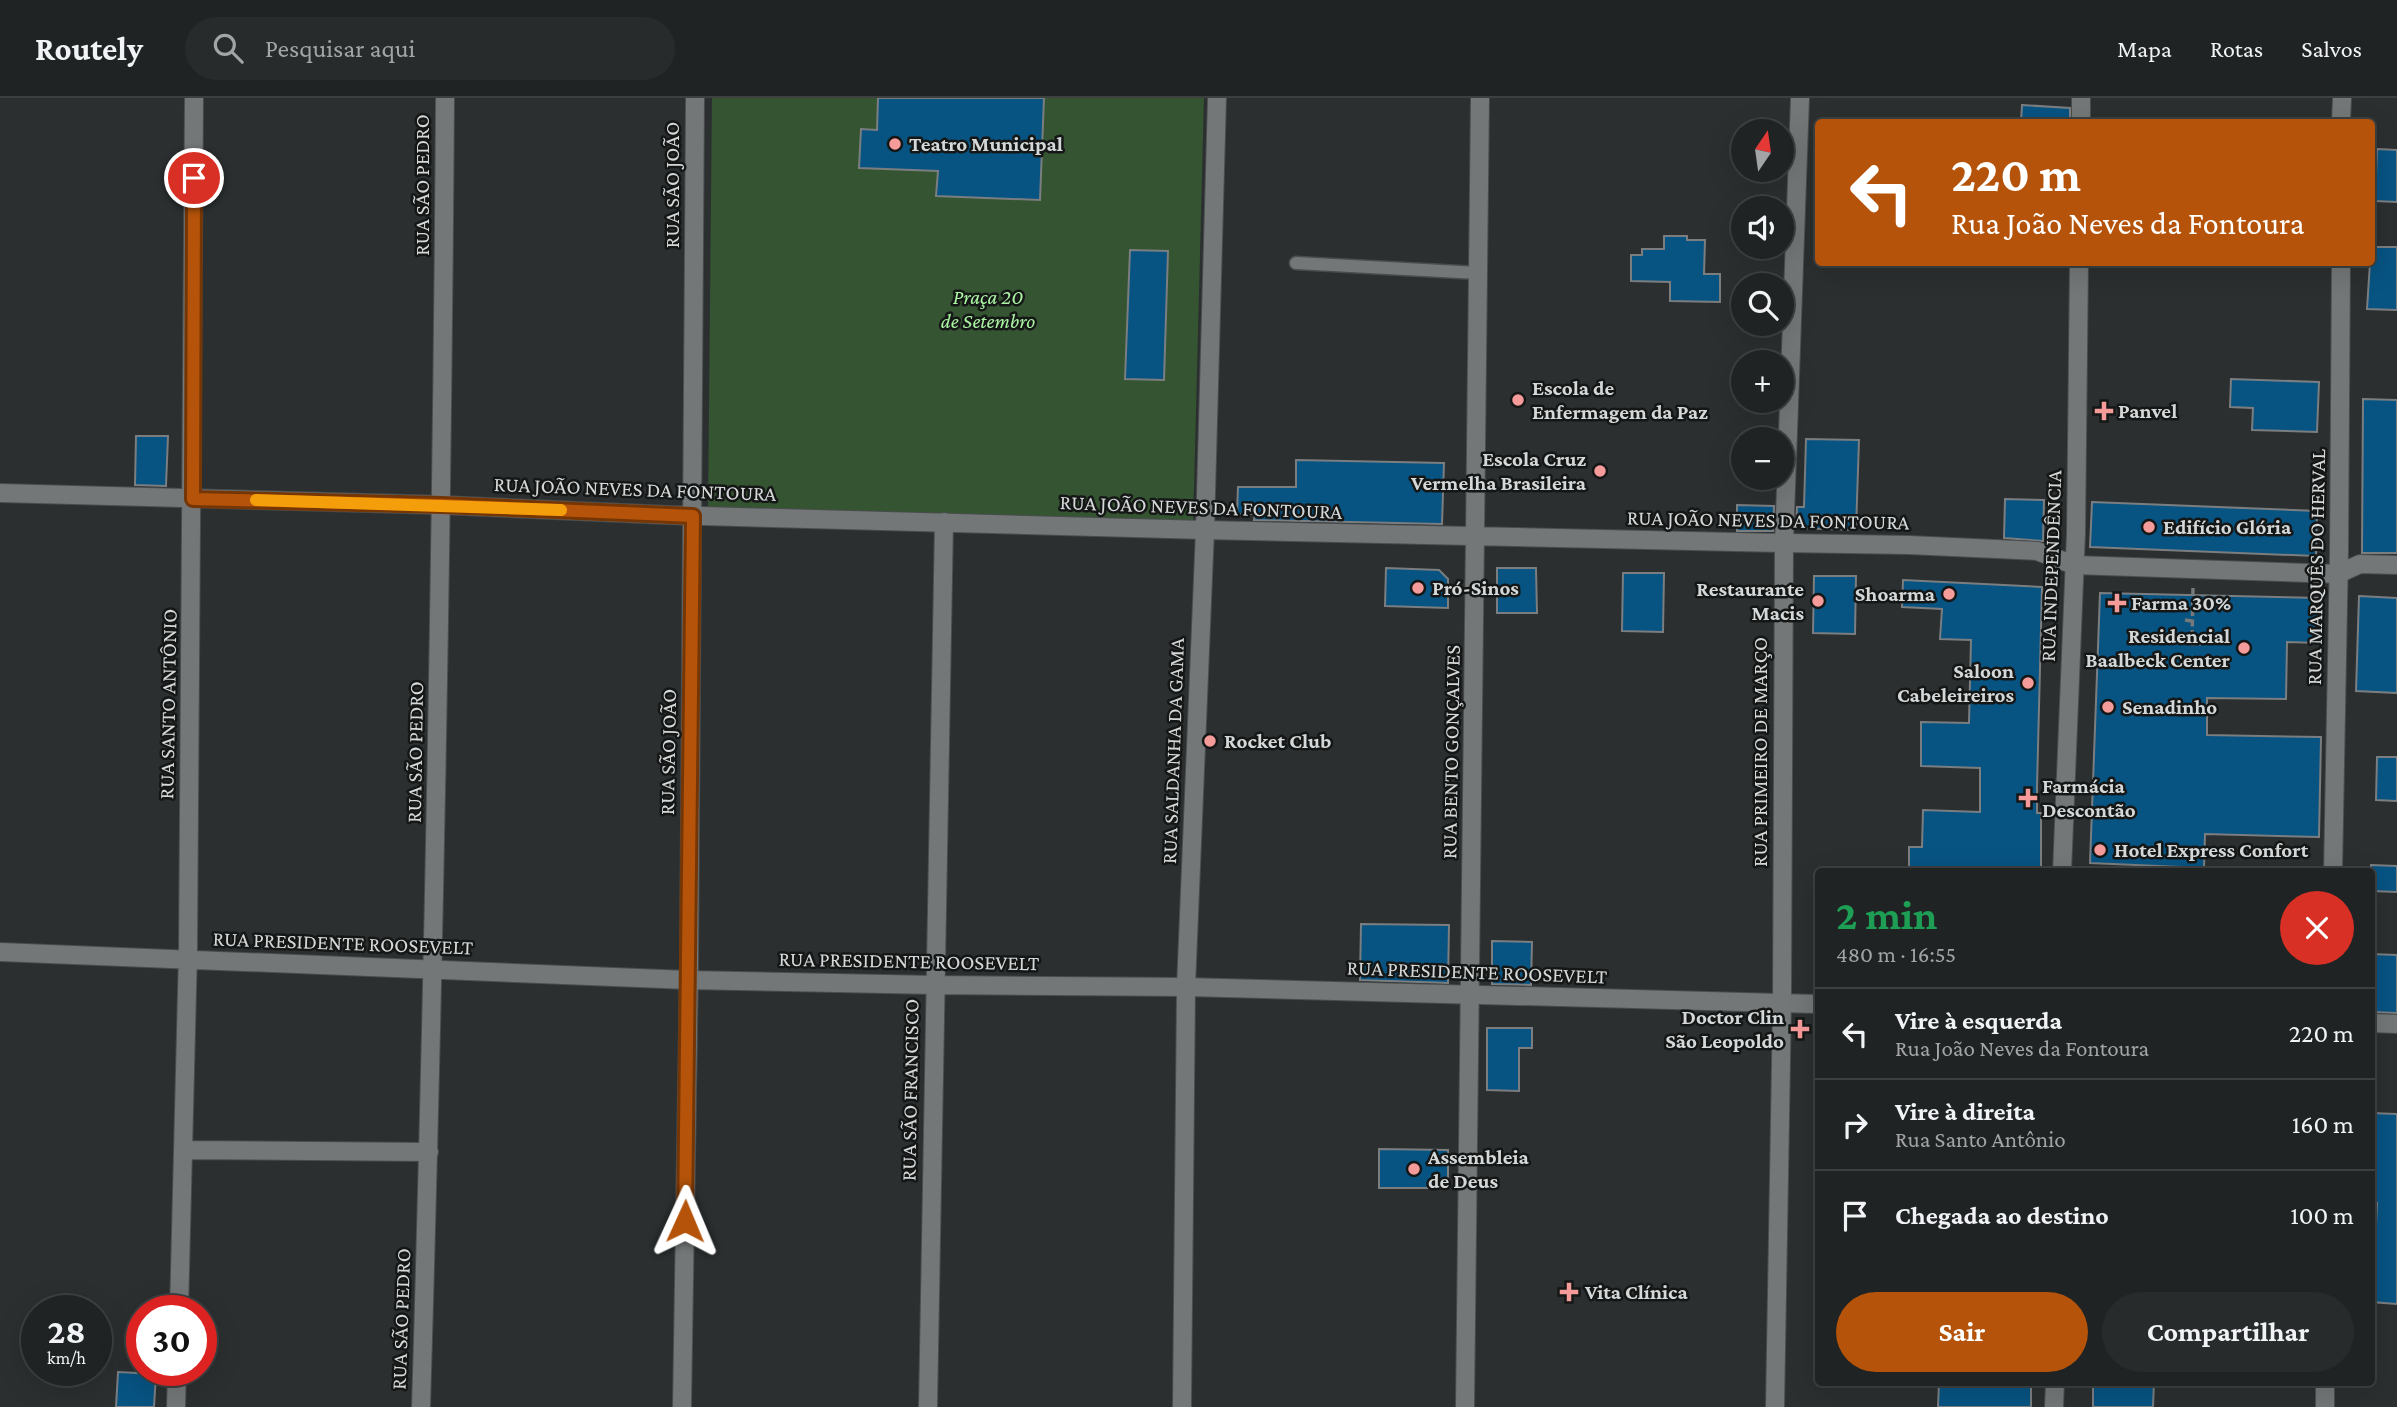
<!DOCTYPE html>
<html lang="pt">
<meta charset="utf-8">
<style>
:root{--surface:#202324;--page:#282b2c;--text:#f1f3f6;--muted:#a2a4a6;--line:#3d4041;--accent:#b45309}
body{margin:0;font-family:"Crimson Pro",serif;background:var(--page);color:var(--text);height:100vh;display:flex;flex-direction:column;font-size:26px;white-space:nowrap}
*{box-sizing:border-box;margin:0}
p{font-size:23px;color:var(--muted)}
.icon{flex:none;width:38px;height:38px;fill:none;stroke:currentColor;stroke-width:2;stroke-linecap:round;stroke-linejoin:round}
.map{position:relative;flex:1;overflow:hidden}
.side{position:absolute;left:1815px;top:770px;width:560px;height:518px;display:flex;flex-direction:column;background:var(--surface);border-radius:7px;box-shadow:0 7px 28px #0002,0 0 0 2px var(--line)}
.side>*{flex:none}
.banner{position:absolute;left:1815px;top:21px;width:560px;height:147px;border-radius:7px;box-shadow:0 7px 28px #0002,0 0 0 2px var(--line);background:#b45309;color:#fff;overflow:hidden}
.needle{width:46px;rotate:13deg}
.controls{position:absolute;left:1731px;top:21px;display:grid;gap:14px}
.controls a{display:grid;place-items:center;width:63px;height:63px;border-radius:50%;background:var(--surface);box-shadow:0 7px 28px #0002,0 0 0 2px var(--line);font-size:35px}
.speed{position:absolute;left:21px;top:1197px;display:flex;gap:14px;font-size:35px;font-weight:700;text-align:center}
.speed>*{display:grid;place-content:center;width:91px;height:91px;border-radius:50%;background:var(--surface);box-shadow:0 7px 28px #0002,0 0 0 2px var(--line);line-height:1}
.speed small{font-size:18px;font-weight:400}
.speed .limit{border:10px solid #d22;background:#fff;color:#111}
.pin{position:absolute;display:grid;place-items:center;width:60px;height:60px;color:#fff;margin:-30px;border:4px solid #fff;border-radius:50%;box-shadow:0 2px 7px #0007}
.me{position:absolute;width:77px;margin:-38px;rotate:1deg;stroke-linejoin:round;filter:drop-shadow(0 0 5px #0008)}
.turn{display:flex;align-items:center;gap:24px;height:147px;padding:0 21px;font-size:32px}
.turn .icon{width:91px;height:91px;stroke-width:2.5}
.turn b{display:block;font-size:49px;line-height:60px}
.round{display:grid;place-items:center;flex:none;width:74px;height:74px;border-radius:37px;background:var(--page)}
.head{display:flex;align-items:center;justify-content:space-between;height:119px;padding:0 21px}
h1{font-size:42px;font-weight:700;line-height:52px;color:#1e9e55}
.primary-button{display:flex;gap:14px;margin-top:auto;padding:14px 21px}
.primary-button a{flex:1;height:80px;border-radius:42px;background:var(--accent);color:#fff;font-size:28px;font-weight:700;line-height:80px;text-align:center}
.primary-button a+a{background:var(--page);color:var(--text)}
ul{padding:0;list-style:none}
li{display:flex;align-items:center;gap:21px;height:91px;padding:0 21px;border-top:2px solid var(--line)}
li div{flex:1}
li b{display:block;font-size:26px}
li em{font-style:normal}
header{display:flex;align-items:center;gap:42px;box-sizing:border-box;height:98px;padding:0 35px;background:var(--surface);border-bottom:2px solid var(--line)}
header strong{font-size:33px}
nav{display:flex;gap:38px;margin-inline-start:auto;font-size:24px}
.search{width:490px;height:63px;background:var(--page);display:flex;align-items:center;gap:18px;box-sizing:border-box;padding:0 24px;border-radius:38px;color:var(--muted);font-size:26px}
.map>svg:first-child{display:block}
.green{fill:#355431}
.building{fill:#075382;stroke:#7a7e80;stroke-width:2}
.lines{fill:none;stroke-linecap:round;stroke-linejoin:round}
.service-casing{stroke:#4a4d4e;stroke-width:15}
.minor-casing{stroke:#4a4d4e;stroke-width:20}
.tertiary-casing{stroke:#4a4d4e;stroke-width:20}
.path{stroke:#76797a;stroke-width:3.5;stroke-dasharray:7 3.5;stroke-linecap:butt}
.service{stroke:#737778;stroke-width:12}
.minor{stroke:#737778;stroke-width:18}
.tertiary{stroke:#737778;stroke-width:18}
.route-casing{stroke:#753606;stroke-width:18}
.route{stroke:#b45309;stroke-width:12}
.slow{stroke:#f59e0b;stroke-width:12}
.poi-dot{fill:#f59b9a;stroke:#151717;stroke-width:2.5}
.labels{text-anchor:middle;stroke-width:5;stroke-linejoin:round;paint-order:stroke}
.poi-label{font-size:21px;font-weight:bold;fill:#d5d8d8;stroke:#151717;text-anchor:start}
.street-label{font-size:21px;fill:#d5d8d8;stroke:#151717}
.park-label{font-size:21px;font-style:italic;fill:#aaf4a2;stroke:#151717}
</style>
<header>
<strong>Routely</strong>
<div class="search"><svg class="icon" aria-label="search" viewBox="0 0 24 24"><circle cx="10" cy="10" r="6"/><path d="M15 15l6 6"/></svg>Pesquisar aqui</div>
<nav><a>Mapa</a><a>Rotas</a><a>Salvos</a></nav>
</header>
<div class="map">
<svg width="2397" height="1309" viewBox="0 0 2397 1309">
<rect width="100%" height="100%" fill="#2b2f30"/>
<!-- green -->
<path class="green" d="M712,0H1204L1193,428L708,413Z"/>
<!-- building -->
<path class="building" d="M878,0H1044L1040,102L936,98L938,73L859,70L861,31L877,32Z
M2022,7L2070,10V24H2021Z
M2377,51L2397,52V104L2375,103Z
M1664,138H1687V142H1705L1704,176H1720V204L1670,203V184L1631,183V157H1642V151H1664Z
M2371,149H2397V212L2367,211Z
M1130,152L1168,153L1164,282L1125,281Z
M2231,281L2319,284L2317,334L2252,332L2253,310L2230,309Z
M2363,301L2397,302V455H2362Z
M136,338H168L166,388L135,387Z
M1806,341L1859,342L1856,432L1796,430L1797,409H1804Z
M1296,362L1444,365L1442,426L1254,422L1255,416H1237L1238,389H1296Z
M2005,401L2044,402L2043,443L2004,440Z
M2092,404L2317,413L2316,458L2090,449Z
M1737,407L1774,408L1773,433H1737Z
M1386,470L1439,472L1448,481V510L1385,508Z
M1497,470H1536L1537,515H1497Z
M1623,475H1664L1663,534L1622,533Z
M1814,478H1856L1855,536L1813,535Z
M1903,482L2042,489L2037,690V715H2041V774H1909V749H1922L1923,712L1980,714V670L1921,668V624L1969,625L1971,542L1940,541L1942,511L1902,509Z
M2100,495L2321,500L2320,545L2287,544L2286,601L2207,600V637L2321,639L2319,739L2205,736L2204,770L2090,765Z
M2359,498L2397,500V595L2356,593Z
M2377,659H2397V703L2376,702Z
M2371,767L2397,768V794L2371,793Z
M1361,826L1449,827L1448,885L1360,882Z
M1492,843L1532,844L1531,887L1492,886Z
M2371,856L2397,857V915L2371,914Z
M1487,930H1532V950H1519V993L1487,992Z
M2371,1015L2397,1016V1206L2371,1204V1169H2374L2377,1105H2371Z
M1379,1051L1448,1052V1090H1379Z
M118,1274L156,1276L154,1309H116Z
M1939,1284H2031V1309H1938Z
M2093,1284H2154L2153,1309H2093Z"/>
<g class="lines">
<!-- service casing -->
<g class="service-casing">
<path id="service" d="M1296,165L1478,175"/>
</g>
<!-- minor casing -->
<g class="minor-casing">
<path id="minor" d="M1784,445L1909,447L2037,453L2074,467L2338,476
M0,854L688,882L934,887L1186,889L1818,906
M2371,925L2397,926
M183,1052L429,1054
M179,1213L188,853L194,0
M176,1309L177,1272
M421,1309C434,873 442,437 445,0
M682,1309L689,867L695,0
M928,1309L944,424"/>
</g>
<!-- tertiary casing -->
<g class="tertiary-casing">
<path id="tertiary" d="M2081,24V0
M2341,24L2342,0
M0,395L442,407L668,417L1205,432L1784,445
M2338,476L2360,466L2397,467
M2062,774L2076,435L2079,164
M2333,774L2339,454L2341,164
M1182,1309L1186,889L1205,432L1217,0
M1465,1309L1480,0
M1775,1309L1782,905L1784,445L1800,0
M2054,1309L2055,1284
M2325,1309V1284"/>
</g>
<!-- path -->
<path class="path" d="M2193,490L2192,546H2201
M2193,511H2202
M2185,522L2192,523"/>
<!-- service -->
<use href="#service" class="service"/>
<!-- minor -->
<use href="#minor" class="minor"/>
<!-- tertiary -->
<use href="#tertiary" class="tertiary"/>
</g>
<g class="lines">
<!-- route casing -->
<g class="route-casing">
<path id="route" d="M194,80L193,401L442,407L693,418L685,1123"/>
</g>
<!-- route -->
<use href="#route" class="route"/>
<!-- slow -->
<path class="slow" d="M256,402L561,412"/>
</g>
<!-- markers -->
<g class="poi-dot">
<circle cx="895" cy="46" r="7"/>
<circle cx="1518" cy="302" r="7"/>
<path d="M2100.5 302.5h7v7h7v7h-7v7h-7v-7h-7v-7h7z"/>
<circle cx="1600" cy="373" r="7"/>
<circle cx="2149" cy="429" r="7"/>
<circle cx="1418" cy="490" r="7"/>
<circle cx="1949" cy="496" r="7"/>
<circle cx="1818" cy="503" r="7"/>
<path d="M2113.5 494.5h7v7h7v7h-7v7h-7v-7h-7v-7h7z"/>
<circle cx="2244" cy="550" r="7"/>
<circle cx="2028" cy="585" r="7"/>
<circle cx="2108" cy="609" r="7"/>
<circle cx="1210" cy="643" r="7"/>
<path d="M2024.5 689.5h7v7h7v7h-7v7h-7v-7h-7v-7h7z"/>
<circle cx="2100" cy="752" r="7"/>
<path d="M1796.5 920.5h7v7h7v7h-7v7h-7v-7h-7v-7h7z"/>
<circle cx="1414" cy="1071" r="7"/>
<path d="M1565.5 1183.5h7v7h7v7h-7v7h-7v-7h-7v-7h7z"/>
</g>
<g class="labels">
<!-- poi labels -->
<g class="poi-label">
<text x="909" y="53">Teatro Municipal</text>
<text x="1532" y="297">Escola de<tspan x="1532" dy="24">Enfermagem da Paz</tspan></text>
<text x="2118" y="320">Panvel</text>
<text x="1586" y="368" text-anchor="end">Escola Cruz<tspan x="1586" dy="24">Vermelha Brasileira</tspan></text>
<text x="2163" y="436">Edifício Glória</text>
<text x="1432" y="497">Pró-Sinos</text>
<text x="1804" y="498" text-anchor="end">Restaurante<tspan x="1804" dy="24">Macis</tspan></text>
<text x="1935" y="503" text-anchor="end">Shoarma</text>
<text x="2131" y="512">Farma 30%</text>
<text x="2230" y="545" text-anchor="end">Residencial<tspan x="2230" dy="24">Baalbeck Center</tspan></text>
<text x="2014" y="580" text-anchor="end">Saloon<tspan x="2014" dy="24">Cabeleireiros</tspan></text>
<text x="2122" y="616">Senadinho</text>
<text x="1224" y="650">Rocket Club</text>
<text x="2042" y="695">Farmácia<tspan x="2042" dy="24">Descontão</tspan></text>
<text x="2114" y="759">Hotel Express Confort</text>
<text x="1784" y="926" text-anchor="end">Doctor Clin<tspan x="1784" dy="24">São Leopoldo</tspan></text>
<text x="1428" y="1066">Assembleia<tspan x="1428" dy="24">de Deus</tspan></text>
<text x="1585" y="1201">Vita Clínica</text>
</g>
<!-- street labels -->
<g class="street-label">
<text transform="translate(422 87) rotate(-90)" y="7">RUA SÃO PEDRO</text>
<text transform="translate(672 87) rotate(-90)" y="7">RUA SÃO JOÃO</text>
<text transform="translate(635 391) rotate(2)" y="7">RUA JOÃO NEVES DA FONTOURA</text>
<text transform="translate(1201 409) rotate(2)" y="7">RUA JOÃO NEVES DA FONTOURA</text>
<text transform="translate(1768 422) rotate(1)" y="7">RUA JOÃO NEVES DA FONTOURA</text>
<text transform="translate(2051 468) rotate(-88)" y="7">RUA INDEPENDÊNCIA</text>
<text transform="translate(2316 469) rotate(-89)" y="7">RUA MARQUÊS DO HERVAL</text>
<text transform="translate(168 606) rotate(-89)" y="7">RUA SANTO ANTÔNIO</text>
<text transform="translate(1173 653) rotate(-88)" y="7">RUA SALDANHA DA GAMA</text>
<text transform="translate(415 654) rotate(-89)" y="7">RUA SÃO PEDRO</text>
<text transform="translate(668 654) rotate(-89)" y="7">RUA SÃO JOÃO</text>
<text transform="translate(1451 654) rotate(-89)" y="7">RUA BENTO GONÇALVES</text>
<text transform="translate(1760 654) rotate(-90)" y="7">RUA PRIMEIRO DE MARÇO</text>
<text transform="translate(343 845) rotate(2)" y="7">RUA PRESIDENTE ROOSEVELT</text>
<text transform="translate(909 863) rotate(1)" y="7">RUA PRESIDENTE ROOSEVELT</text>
<text transform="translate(1477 874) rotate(2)" y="7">RUA PRESIDENTE ROOSEVELT</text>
<text transform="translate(910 992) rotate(-89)" y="7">RUA SÃO FRANCISCO</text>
<text transform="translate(401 1221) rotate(-88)" y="7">RUA SÃO PEDRO</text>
</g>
<!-- park labels -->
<g class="park-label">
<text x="988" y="206">Praça 20<tspan x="988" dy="24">de Setembro</tspan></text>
</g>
</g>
</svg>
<div class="controls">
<a><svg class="needle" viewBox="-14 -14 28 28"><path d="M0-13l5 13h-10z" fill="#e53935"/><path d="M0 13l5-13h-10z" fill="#a2a4a6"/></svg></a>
<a><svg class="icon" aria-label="sound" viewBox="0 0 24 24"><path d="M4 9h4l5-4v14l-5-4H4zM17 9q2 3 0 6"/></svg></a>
<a><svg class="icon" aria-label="search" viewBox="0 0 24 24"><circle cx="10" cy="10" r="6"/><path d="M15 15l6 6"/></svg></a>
<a>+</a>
<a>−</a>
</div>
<div class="speed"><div>28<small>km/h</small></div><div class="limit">30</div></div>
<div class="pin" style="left:194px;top:80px;background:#d93025"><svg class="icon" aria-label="arrive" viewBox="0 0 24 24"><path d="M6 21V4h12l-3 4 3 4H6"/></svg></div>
<svg class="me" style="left:685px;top:1123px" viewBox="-20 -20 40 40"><path d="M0-17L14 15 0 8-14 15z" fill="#b45309" stroke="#fff" stroke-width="4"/></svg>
<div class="banner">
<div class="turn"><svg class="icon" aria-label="left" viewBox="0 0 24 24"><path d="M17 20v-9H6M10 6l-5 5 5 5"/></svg><div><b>220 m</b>Rua João Neves da Fontoura</div></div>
</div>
<section class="side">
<div class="head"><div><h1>2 min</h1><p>480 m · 16:55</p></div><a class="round" style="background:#d93025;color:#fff"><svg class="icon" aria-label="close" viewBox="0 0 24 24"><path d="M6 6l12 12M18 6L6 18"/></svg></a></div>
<ul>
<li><svg class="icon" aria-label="left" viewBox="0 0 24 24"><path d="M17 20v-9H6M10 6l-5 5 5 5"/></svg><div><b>Vire à esquerda</b><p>Rua João Neves da Fontoura</p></div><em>220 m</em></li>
<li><svg class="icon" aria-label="right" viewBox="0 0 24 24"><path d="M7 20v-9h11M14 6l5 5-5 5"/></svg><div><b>Vire à direita</b><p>Rua Santo Antônio</p></div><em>160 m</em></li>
<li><svg class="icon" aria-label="arrive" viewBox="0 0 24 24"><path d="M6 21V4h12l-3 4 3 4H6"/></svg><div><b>Chegada ao destino</b></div><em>100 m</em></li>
</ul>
<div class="primary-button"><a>Sair</a><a>Compartilhar</a></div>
</section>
</div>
